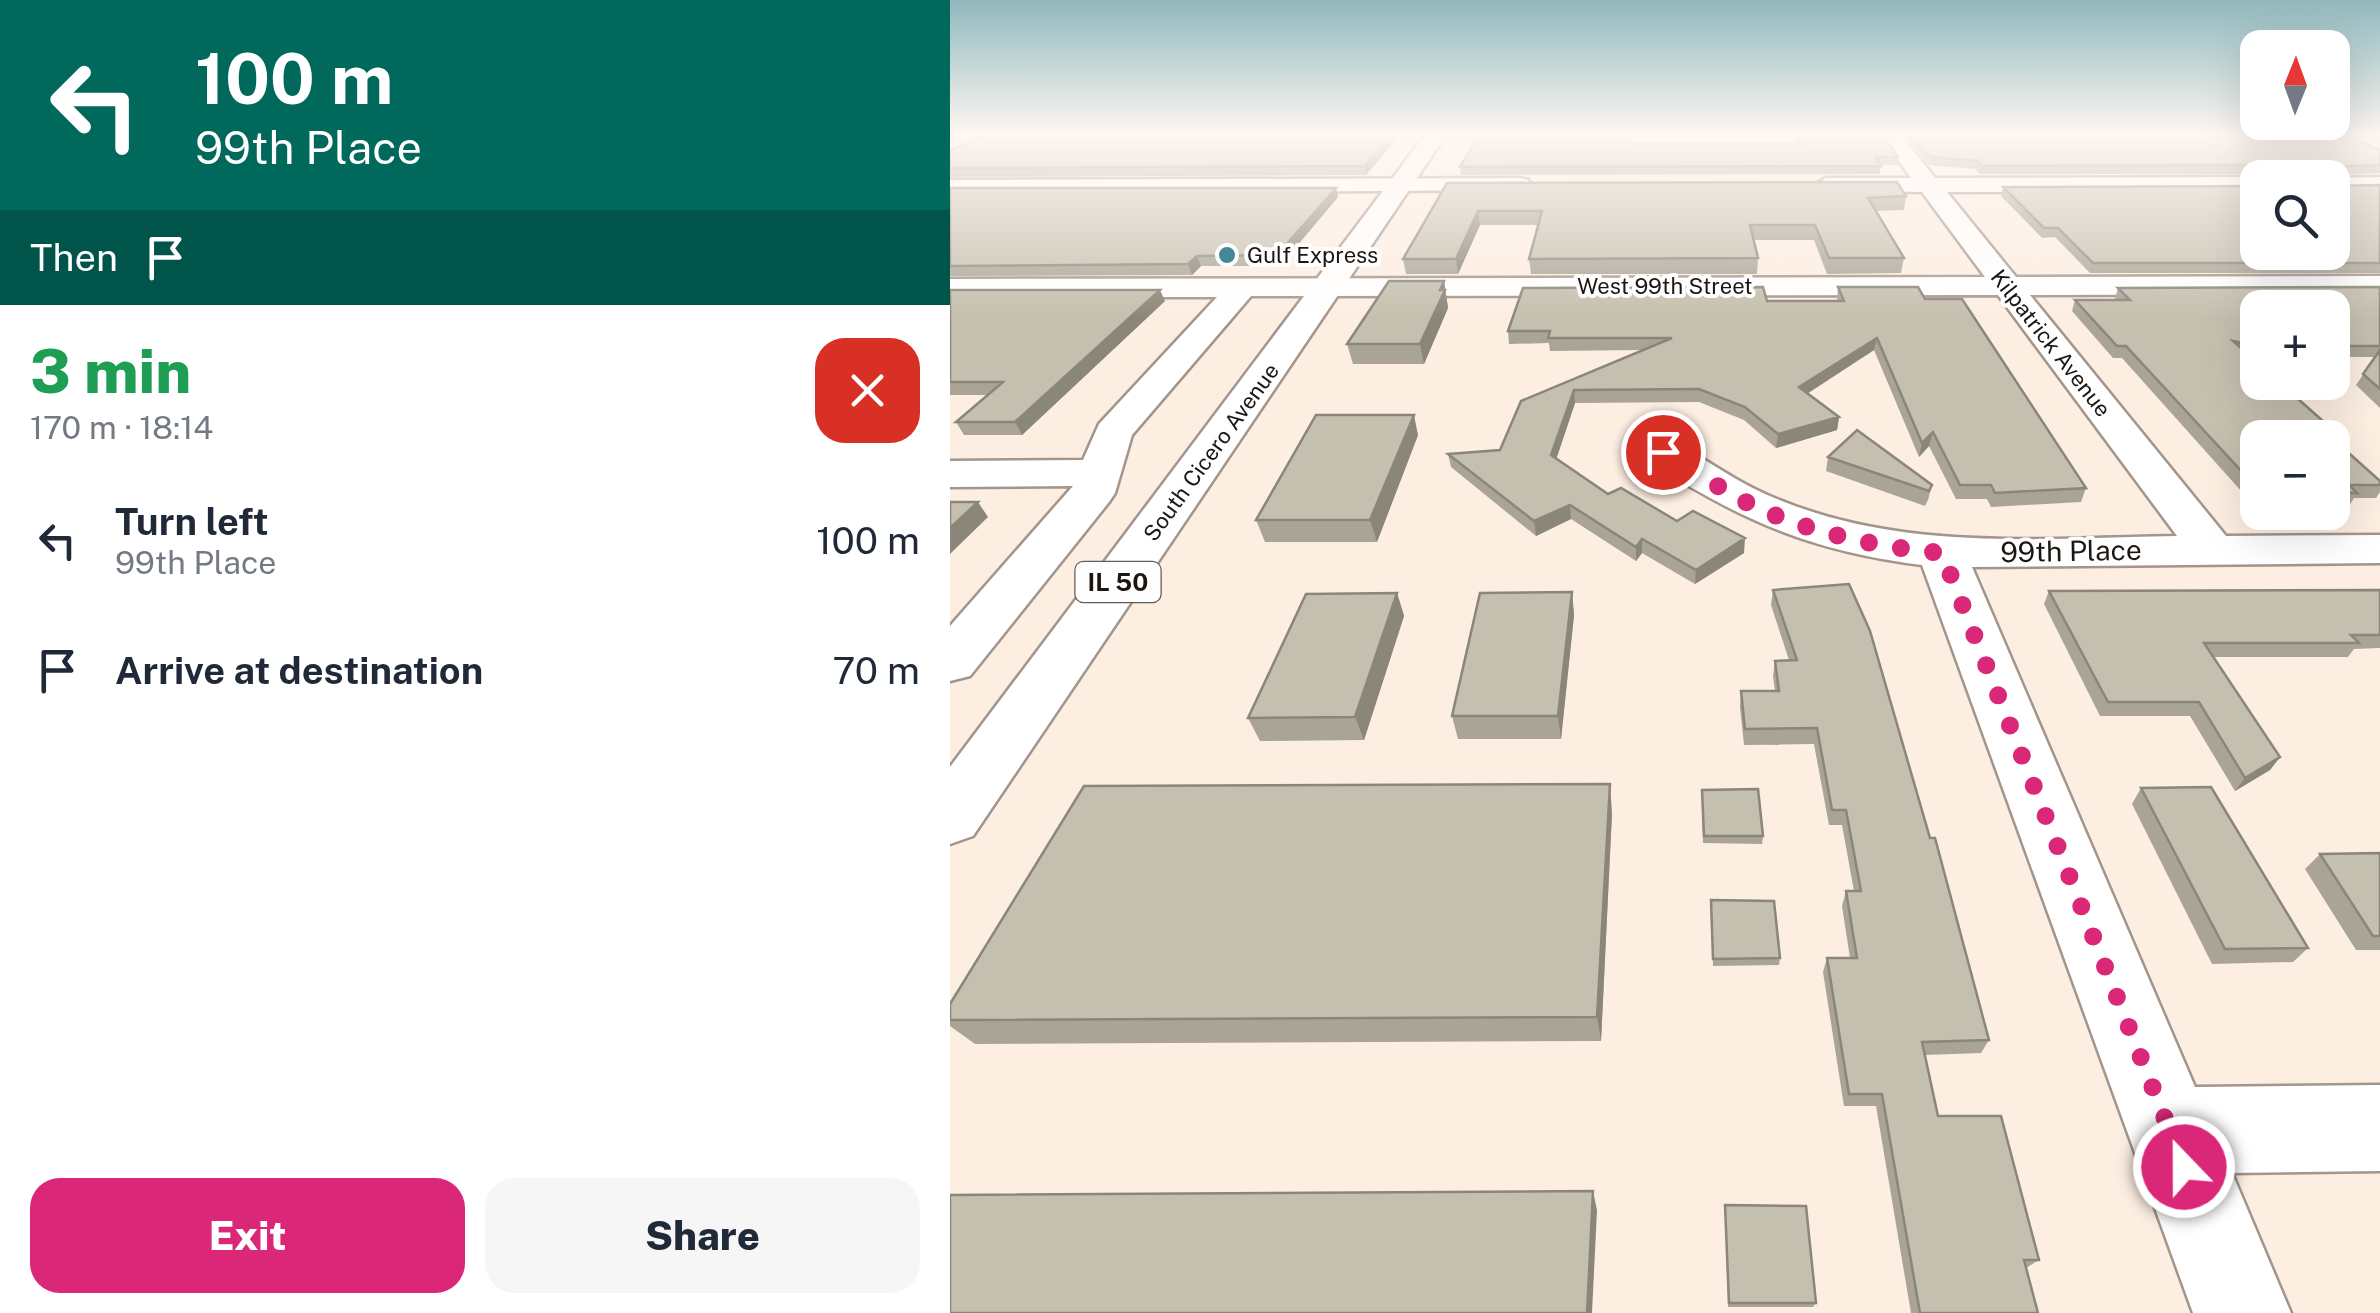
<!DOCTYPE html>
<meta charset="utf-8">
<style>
:root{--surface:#fff;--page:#f6f6f7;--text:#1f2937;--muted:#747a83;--accent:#db2777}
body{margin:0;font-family:"Public Sans",sans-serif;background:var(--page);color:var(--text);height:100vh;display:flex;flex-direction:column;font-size:38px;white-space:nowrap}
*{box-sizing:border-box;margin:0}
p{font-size:32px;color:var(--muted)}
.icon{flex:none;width:55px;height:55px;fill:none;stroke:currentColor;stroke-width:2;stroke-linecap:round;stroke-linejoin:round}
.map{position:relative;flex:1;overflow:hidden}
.panel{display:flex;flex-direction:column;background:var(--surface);width:950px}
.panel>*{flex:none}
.hud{background:#00695c;color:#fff;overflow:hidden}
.needle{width:65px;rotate:1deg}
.buttons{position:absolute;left:1290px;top:30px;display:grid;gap:20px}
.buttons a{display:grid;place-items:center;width:110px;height:110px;border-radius:20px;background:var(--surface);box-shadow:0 10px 40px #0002;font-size:50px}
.pin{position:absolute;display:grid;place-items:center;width:85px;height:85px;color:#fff;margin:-42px;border:5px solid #fff;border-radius:50%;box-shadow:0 2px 10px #0007}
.me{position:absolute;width:110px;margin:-55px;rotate:338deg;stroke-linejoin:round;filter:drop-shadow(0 0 8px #0008)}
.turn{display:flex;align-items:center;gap:35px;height:210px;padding:0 30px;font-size:45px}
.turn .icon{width:130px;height:130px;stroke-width:2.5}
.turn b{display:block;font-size:70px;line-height:85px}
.then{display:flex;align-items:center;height:95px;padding:0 30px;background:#0003;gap:20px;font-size:38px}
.round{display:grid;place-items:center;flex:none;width:105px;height:105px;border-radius:30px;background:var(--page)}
.overview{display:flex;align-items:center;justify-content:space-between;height:170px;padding:0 30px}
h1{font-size:60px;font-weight:800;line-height:75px;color:#1e9e55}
.button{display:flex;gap:20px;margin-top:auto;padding:20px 30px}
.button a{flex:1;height:115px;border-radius:30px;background:var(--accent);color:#fff;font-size:40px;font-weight:800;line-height:115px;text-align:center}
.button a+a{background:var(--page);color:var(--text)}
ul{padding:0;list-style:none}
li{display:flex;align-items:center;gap:30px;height:130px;padding:0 30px}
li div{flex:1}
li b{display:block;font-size:38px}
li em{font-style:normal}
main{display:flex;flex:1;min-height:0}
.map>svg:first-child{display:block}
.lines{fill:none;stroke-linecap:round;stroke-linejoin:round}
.minor-casing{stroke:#a3958b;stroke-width:5}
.major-casing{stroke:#a3958b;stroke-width:5}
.minor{fill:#fff;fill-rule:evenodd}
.major{fill:#fff;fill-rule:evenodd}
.wall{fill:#a9a496}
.shaded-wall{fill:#8a867a}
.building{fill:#c5bfaf;stroke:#8a867a;stroke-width:2.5}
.route{stroke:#db2777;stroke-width:18;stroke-dasharray:0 32.4}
.poi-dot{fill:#438895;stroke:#fefefe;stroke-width:4}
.labels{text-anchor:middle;stroke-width:8;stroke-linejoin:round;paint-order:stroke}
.far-poi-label{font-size:22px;fill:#1b1612;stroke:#fefefe;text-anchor:start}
.far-street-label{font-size:22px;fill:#1b1612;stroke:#fefefe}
.shield{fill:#fefefe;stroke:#5f5c59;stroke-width:2.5}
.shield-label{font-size:25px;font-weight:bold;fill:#1b1612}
.street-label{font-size:28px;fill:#1b1612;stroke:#fefefe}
</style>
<main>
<section class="panel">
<div class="hud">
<div class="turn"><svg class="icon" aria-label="left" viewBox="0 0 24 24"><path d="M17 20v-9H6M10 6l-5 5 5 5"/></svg><div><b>100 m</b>99th Place</div></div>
<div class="then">Then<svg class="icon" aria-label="arrive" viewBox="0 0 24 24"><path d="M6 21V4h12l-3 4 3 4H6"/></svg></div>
</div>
<div class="overview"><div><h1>3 min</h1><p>170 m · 18:14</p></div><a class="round" style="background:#d93025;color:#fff"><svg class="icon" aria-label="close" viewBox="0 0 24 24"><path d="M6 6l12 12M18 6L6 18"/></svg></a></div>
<ul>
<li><svg class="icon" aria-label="left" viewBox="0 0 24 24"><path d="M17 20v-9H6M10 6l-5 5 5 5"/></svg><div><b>Turn left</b><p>99th Place</p></div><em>100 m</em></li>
<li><svg class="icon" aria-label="arrive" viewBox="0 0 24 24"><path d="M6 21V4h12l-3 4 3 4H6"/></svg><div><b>Arrive at destination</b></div><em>70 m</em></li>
</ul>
<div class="button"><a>Exit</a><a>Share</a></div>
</section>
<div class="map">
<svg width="1430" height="1313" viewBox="0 0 1430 1313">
<rect width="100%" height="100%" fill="#fdeee2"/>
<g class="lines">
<!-- minor casing -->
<g class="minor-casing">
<path id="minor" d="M930,135H951L985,178L1308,177L1310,178L1308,191L997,192L1066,277L1430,276V294L1080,295L1276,536L1430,535V563L1022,567L1245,1087L1430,1085V1171L1282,1173L1341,1313H1243L972,565C861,551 792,521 698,461L692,452L698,443L713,440L728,443C760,463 792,485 827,499C955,552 1092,538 1227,536L1048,295L301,296L182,435L165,493L159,502L20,676L0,681V626L123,486L0,487V461L133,460L149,424L267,297H0V279L1035,277L972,192L868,190L864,185L876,178H961Z
M1430,177V191H1382L1380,178Z
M570,178L578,180L582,185L578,190L0,194V180Z"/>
</g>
<!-- major casing -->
<g class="major-casing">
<path id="major" d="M475,135H496L23,836L0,844V767Z"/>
</g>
<!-- minor -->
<use href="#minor" class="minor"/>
<!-- major -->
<use href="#major" class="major"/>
</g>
<!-- wall -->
<path class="wall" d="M34,135H450L416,175L0,177V151Z
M843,135H933L948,157L947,165H931L930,174L511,175L510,167L681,143L847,144Z
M954,135H1395L1430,150V173L1383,175L1386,186L1430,185V273H1140L1105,237L1092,238L1051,196L1053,187L1308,186L1382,178H1313L1310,174H1030L1025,169L979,165Z
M1417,135H1430V141Z
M497,183L956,196L954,210L926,211L954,258L951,273L877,274L864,240H803L808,258L807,274H581L579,259L588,225H530L508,274H456L453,259Z
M0,188L388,197L330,266H251L242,275L0,276Z
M494,281L498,308L474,364H403L397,344Z
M888,287L975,299L1136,488L1131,502L1041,507L1037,499H1006L979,446L969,457L924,350L857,394L889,417L887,430L826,448L794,420L749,402L625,403L606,459L658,494L727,521L794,553L745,584L692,553L686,561L621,519L586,536L501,467L498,454L550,450L571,401L692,350L600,351L599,343L559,344L558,331L817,301H887Z
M1430,287V408L1406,385L1425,357H1382V308H1308V357H1301L1382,429L1378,435L1308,438V503L1301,502L1172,358H1163L1122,311L1125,300H1166L1165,298L1168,288Z
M0,290L215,301L72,435H14L6,422L39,395H0Z
M468,435L427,542H315L306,520Z
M1382,438L1430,481V492L1426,498H1404L1399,506L1382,505Z
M878,457L982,485L978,500L975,506L876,471Z
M823,590L1039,1040L1031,1053L975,1055L988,1116L1089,1260L1076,1268L1088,1313H961L926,1106H894L873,972L877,958H900L892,906L896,891H904L892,825H879L864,744L794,745L790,707L791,691H825L823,676L825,661L839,660L821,605Z
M1430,590V648L1404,649L1398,657H1263L1330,757L1320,770L1285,791L1240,716H1150L1094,604L1099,591Z
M622,592L624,615L611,739H508L502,716Z
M447,593L454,616L414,740L310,741L298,718Z
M1191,788L1358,948L1343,962L1262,964L1182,804Z
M752,798L813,836L812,844L753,843Z
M662,813L651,1041L25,1044L0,1026V1004Z
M1430,853V950H1406L1355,869L1370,854Z
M761,900L830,958L829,965L763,966Z
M775,1205L866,1303L863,1307H778Z"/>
<!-- shaded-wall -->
<path class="shaded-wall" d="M0,135H12L0,142Z
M441,135H450L416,175L414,166Z
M386,188L388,197L330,266L327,255Z
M528,211L530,225L508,274L506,259Z
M247,256L251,266L242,275L238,264Z
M494,281L498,308L474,364L470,344Z
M210,290L215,301L72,435L65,422Z
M927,338L924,350L847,400L849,387Z
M624,390L625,403L603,469L601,455Z
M464,415L468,435L427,542L420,520Z
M889,417L887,430L826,448L828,434Z
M983,432L979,446L969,457L972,443Z
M28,502L38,517L0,554V528Z
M620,505L621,519L586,536L584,521Z
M795,538L794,553L745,584L746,570Z
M692,539V553L686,561V547Z
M622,592L624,615L611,739L608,716Z
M447,593L454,616L414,740L405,717Z
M1330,757L1320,770L1285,791L1295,778Z
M660,784L662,813L651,1041L647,1017Z
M643,1191L647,1210L642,1313H637Z"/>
<!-- building -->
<path class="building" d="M34,135H441L414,166L0,168V151Z
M529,135H681L680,143L777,144H852L848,135H933L948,157H925L931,166L510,167Z
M962,135H1395L1430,150V165L1381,167L1386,186L1430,185V263H1143L1108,228H1094L1053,187L1308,186V252H1382V178H1315L1317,170L1313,165L1032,166L1027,161L981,157Z
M947,182L956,196L918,198L954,258H879L865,225H800L808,258L579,259L592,211H528L506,259H453L497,183Z
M0,188H386L327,255L247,256L238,264L0,266Z
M439,281H494L490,290H495L470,344H397Z
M813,287L817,301H894L888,287H968L975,299H1012L1136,488L1045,493L1041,485H1010L983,432L972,443L927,338L849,387L889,417L828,434L795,407L749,389L624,390L601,455L658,494L671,488L727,521L743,511L795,538L746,570L692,539L686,547L620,505L584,521L498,454L550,450L571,401L722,338H598L600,331H558L573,288Z
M1430,287V346H1382V308H1308V346L1283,341L1308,363V382H1329L1382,429L1373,430L1382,438H1308V489L1176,346H1167L1125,300H1180L1168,288Z
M0,290H210L65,422H6L53,382H0Z
M1430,350V389L1413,374Z
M366,415H464L420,520H306Z
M907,430L982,485L979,491L878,457Z
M1382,438L1430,481V485H1399L1407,493L1382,492Z
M0,502H28L0,528Z
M899,584L920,631L980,838H985L1039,1040L972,1042L988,1116H1051L1089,1260H1074L1088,1313H970L932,1094H899L877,958H907L896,891H911L896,810H882L867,728L795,729L791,691H829L825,661L847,660L823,590Z
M1430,590V635H1401L1409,643H1254L1330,757L1295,778L1249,702H1158L1099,591Z
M622,592L608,716H502L530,593Z
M447,593L405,717L298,718L356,594Z
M660,784L647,1017L0,1020V1004L134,786Z
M1261,787L1358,948L1275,949L1191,788Z
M808,789L813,836H754L752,790Z
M1430,853V936H1423L1370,854Z
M761,900L824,901L830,958L763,959Z
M643,1191L637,1313H0V1195Z
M775,1205L856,1206L866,1303H779Z"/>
<!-- sky -->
<linearGradient id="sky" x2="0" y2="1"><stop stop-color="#90b8bd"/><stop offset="0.42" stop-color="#fef7f2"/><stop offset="1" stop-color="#fef7f2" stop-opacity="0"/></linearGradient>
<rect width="1430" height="319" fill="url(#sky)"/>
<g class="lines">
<!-- route -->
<path class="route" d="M713,452C744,470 774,492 806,507C864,534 929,547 992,553L1234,1167"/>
</g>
<!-- markers -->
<circle class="poi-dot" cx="277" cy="255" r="10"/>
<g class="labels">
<!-- far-poi labels -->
<g class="far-poi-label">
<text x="297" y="263">Gulf Express</text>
</g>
<!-- far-street labels -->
<g class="far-street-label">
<text x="715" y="294">West 99th Street</text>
<text transform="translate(1101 343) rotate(52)" y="8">Kilpatrick Avenue</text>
<text transform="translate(261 452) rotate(-54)" y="8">South Cicero Avenue</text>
</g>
<!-- shield labels -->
<rect class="shield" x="125.5" y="562" width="85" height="40" rx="8"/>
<g class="shield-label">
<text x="168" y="591">IL 50</text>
</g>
<!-- street labels -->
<g class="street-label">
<text transform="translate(1121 551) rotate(-1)" y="10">99th Place</text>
</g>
</g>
</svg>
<div class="buttons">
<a><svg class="needle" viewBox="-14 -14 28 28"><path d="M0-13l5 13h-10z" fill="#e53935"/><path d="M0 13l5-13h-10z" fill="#747a83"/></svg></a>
<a><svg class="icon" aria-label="search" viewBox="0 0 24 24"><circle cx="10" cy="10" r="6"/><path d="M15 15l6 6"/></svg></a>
<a>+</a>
<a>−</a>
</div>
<div class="pin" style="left:713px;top:452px;background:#d93025"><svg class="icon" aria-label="arrive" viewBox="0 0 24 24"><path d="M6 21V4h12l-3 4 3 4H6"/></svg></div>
<svg class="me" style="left:1234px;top:1167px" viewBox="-20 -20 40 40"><circle r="17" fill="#db2777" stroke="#fff" stroke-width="3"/><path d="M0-11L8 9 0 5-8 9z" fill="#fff"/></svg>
</div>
</main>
